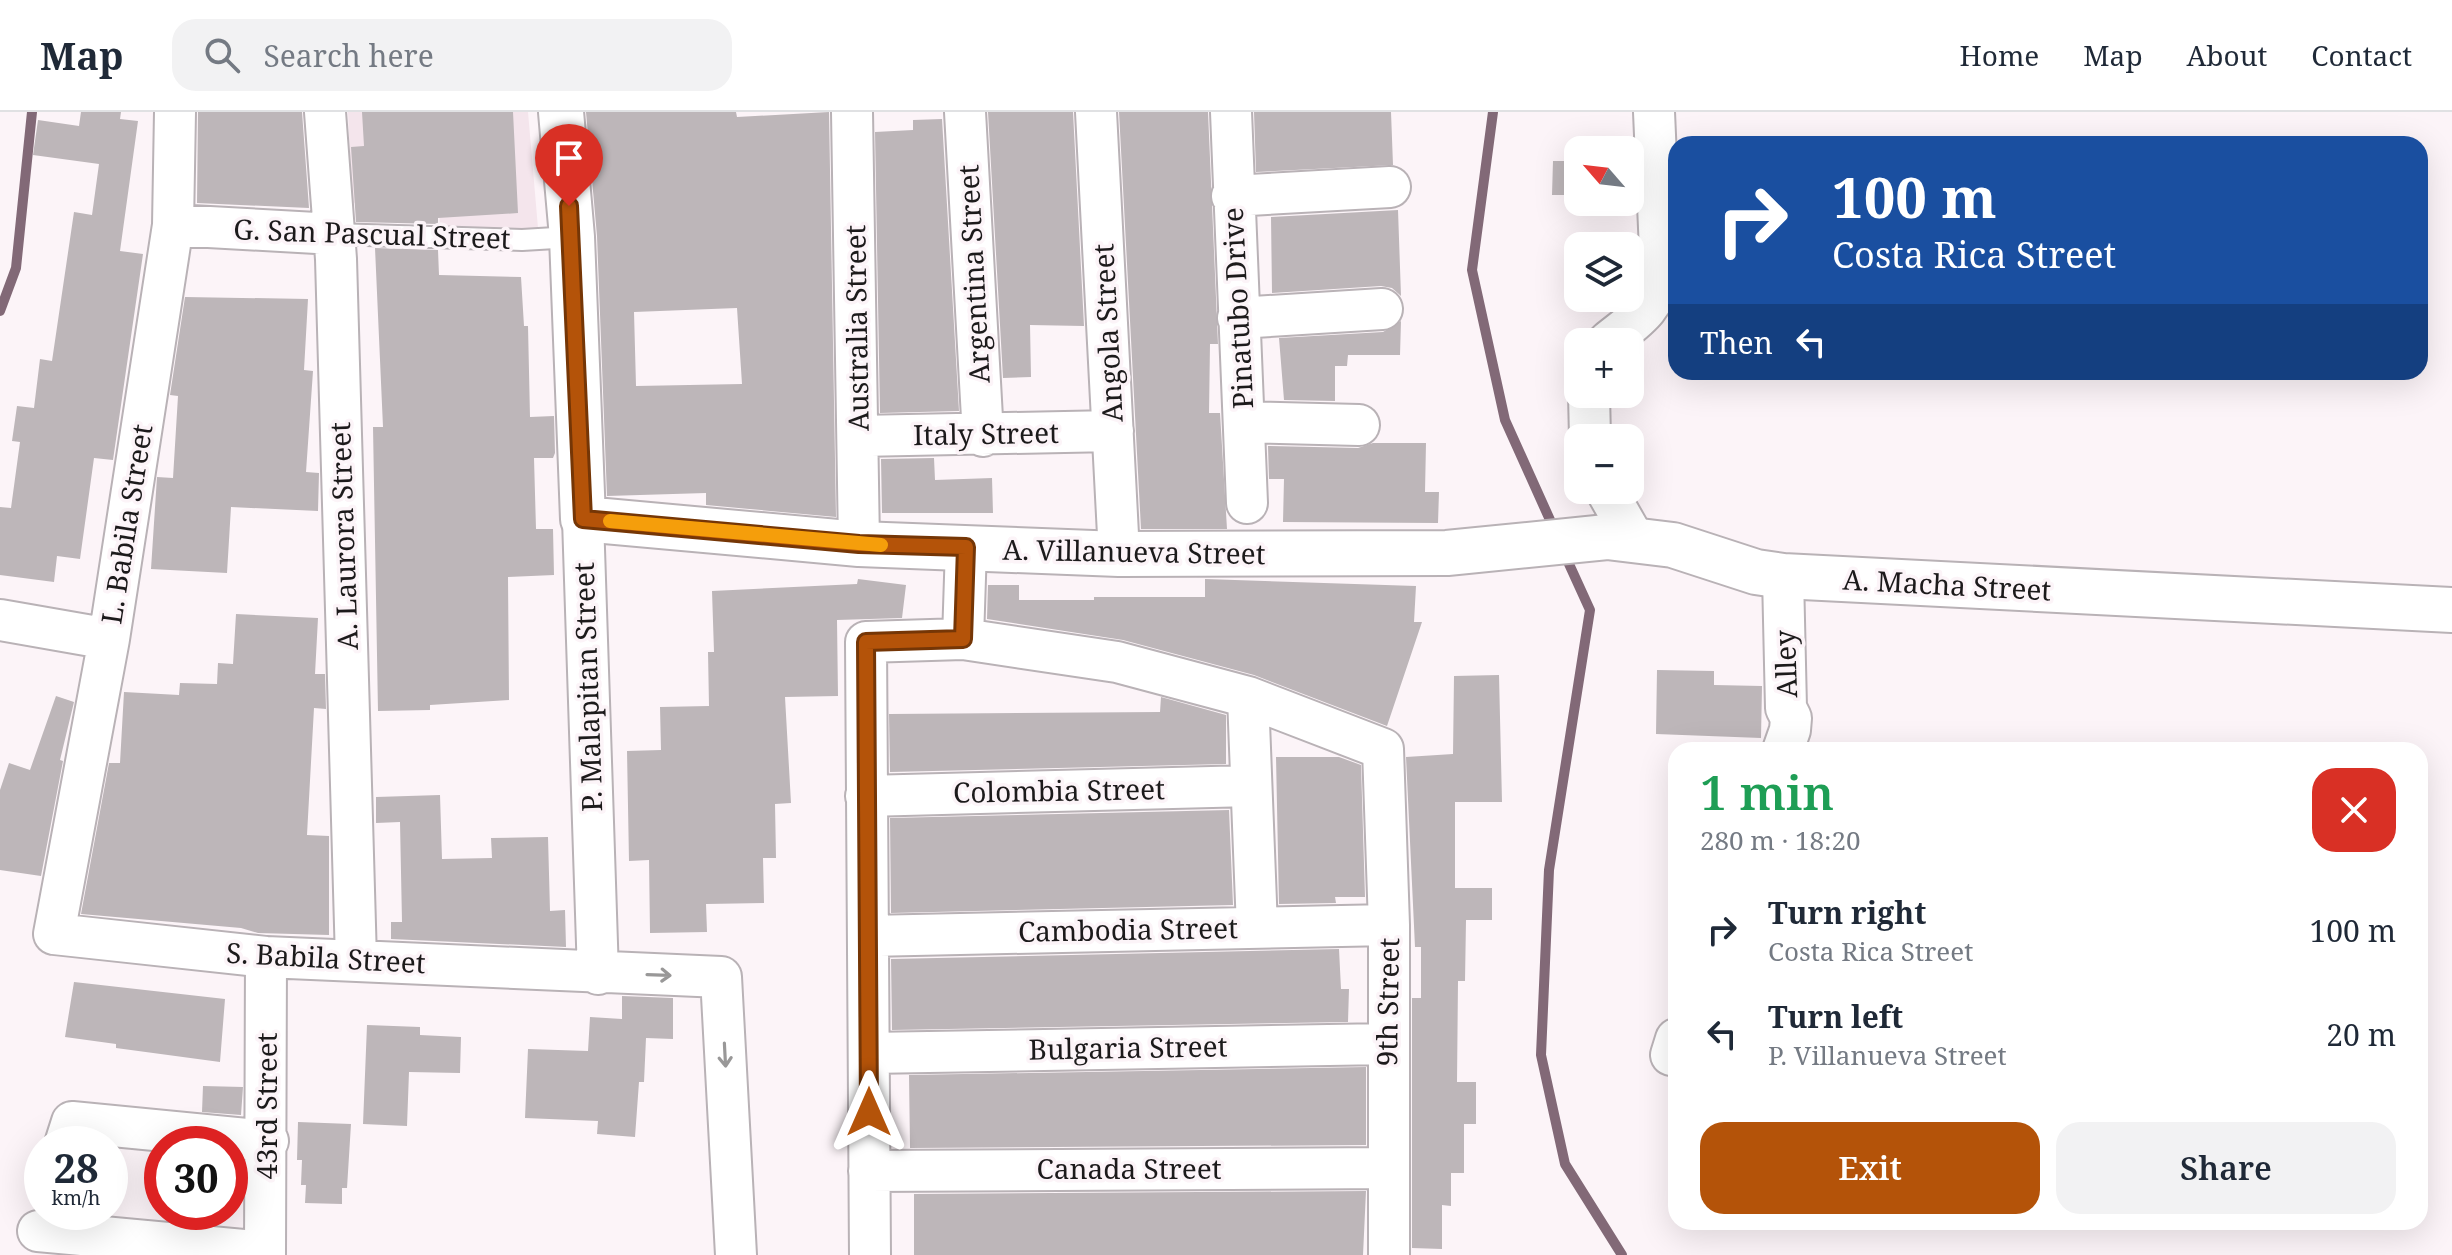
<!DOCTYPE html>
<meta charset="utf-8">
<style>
:root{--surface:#fff;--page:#f2f2f3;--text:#1f2937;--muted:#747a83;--line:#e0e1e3;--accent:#b45309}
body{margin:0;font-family:"Noto Serif",serif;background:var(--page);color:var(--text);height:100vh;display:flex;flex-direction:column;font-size:30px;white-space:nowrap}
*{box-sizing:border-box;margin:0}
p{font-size:26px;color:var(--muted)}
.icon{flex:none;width:44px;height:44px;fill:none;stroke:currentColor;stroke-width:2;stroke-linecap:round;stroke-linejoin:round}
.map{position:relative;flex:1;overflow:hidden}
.sheet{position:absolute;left:1668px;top:630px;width:760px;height:488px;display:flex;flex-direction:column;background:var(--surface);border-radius:24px;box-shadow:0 8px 32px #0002}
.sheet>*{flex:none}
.guide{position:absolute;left:1668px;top:24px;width:760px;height:244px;border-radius:24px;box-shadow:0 8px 32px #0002;background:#1a4fa0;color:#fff;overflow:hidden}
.needle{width:52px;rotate:298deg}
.buttons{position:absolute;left:1564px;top:24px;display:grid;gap:16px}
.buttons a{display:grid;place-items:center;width:80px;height:80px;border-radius:16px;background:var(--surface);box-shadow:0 8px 32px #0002;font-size:40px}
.speed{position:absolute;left:24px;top:1014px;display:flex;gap:16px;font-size:40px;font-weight:700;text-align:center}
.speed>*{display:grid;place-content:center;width:104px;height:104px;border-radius:50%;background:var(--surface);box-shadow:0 8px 32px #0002;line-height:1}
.speed small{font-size:20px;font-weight:400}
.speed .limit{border:12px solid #d22;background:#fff;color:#111}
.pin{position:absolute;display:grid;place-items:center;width:68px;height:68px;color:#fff;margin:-82px -34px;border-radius:50% 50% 50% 0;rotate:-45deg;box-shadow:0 0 8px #0007}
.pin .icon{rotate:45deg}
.me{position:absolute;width:88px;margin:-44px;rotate:0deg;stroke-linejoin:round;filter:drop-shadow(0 0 6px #0008)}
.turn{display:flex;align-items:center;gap:28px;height:168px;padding:0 32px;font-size:36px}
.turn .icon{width:104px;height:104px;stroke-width:2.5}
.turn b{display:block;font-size:56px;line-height:68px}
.then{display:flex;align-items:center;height:76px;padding:0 32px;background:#0003;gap:16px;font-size:30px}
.round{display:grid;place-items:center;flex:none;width:84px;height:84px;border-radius:24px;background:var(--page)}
.summary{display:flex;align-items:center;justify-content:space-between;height:136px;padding:0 32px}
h1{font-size:48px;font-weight:600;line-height:60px;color:#1e9e55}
.primary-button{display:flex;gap:16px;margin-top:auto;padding:16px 32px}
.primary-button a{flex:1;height:92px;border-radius:24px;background:var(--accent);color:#fff;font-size:32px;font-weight:600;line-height:92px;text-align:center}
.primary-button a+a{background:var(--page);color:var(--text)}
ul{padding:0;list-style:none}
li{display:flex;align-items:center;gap:24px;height:104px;padding:0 32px}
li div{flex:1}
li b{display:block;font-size:30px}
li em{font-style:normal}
header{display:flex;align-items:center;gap:48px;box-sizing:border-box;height:112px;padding:0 40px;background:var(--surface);border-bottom:2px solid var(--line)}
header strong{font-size:38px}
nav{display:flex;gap:44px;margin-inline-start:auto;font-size:28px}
.search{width:560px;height:72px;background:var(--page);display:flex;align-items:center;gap:20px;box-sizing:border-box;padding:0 28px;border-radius:24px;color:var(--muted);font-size:30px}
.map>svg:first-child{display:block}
.built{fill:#f4e5ec}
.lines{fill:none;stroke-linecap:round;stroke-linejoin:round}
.stream{stroke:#826977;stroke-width:10}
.building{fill:#bdb6b9;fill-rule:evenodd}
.lane-casing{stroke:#b9b2b6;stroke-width:24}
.street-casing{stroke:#b9b2b6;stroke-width:44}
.secondary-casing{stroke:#b9b2b6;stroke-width:48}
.lane{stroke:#fff;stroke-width:20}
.street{stroke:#fff;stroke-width:40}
.secondary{stroke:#fff;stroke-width:44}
.oneway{stroke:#999898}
.route-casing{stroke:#753606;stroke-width:20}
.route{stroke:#b45309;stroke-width:14}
.slow{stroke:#f59e0b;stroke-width:14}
.labels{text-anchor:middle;stroke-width:7;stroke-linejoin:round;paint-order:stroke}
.street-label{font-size:28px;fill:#1c1a1b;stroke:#fcf4f8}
</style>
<header>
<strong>Map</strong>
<div class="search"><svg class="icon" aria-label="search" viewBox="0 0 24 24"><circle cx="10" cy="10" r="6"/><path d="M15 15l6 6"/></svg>Search here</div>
<nav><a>Home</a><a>Map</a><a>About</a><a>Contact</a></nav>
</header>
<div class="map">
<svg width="2452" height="1143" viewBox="0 0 2452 1143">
<rect width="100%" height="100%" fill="#fcf4f8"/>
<!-- built -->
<path class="built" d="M348,0H528L538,116L440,122L439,85L352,91Z"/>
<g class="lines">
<!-- stream -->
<path class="stream" d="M1493,0L1472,158L1505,308L1555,419
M0,199L16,156L32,0
M1564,441L1590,498L1549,758L1541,943L1565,1052L1622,1143"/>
</g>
<!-- building -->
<path class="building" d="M81,0H121L120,7L138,9L120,139L143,142L113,348L94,346L80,447L57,444L54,470L0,463V395L11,396L20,330L12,329L17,294L34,296L40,247L52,249L74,100L92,103L99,52L33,43L38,8L79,14Z
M198,0H302L309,96L197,91Z
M362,0H513L518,101L438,106V112L356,110L351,35L364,34Z
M586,0H736L737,5L829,0L836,405L706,393V381L607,384L597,124ZM737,196L742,272L636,274L634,200Z
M988,0H1073L1084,214L1030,213L1031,265L1003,266Z
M1119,0H1208L1218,232H1210L1209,301H1220L1227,417H1141Z
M1254,0H1391L1393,53L1256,60Z
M942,7L959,299L880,301L875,20L913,18V8Z
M1553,49H1578V83H1552Z
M1398,98L1401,184L1392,176L1381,174L1272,181L1271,105Z
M375,136L438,138L439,163L521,165L524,214H528L530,305L554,304L555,341L553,346H534L536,417H553L554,463L508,465L509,588L430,593V598L378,599L373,315H383Z
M185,185L308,187L304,258L313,259L306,360L319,361L318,399L231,395L227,461L151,457L157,365L173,366L178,284L170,283Z
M1401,209L1400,243H1348L1347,254H1335V289L1284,288L1279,226L1383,220Z
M1373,331H1426L1425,380H1439L1438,411L1283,410L1284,367H1269L1268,334L1358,336Z
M934,346L935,368L992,366L993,401H882L881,347Z
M858,467L906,473L902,506L837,508L838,584L785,585L791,691L775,692L776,746H763L764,791L706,792L707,820L650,821L649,748L629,749L627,639L661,638L660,595L709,594L708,540H714L712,479L857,472Z
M1205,467L1416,474L1414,510H1422L1387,614L1254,563L1123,528L987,507L988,473H1019V488H1094V485H1205Z
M236,502L318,506L315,562H325L326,597L314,596L307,723L329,724V823L258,821L241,816L81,802L109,651H120L124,580L179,583L180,571L217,572L218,551L233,552Z
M1657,558L1714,559V573L1762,574L1761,626L1656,622Z
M1499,563L1502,690H1455V776H1492V808H1466L1465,869H1458L1457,970H1476V1012H1464V1061H1451V1094L1442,1093V1137L1412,1136V886H1421V835H1415L1406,645L1453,642L1454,564Z
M56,584L74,590L60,648L63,649L41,764L0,758V678L9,651L30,658Z
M1161,585L1226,603V652L890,660L889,602L1160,600Z
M1276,645H1339L1361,653L1365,785H1335L1336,791L1279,792Z
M440,683L442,747L492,746L491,726L548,725L550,799L565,798L566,835L391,827V810H402L400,710L376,711V685Z
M1229,698L1233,793L891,801L890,706Z
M1339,837L1341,877H1349L1348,910L892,918L891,847Z
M74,870L225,887L220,950L116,936V932L65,925Z
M622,884L673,886V927L646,926L644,970H639L635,1025L597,1022L598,1009L525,1006L528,937L588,939L590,905L622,907Z
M367,913L420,915V923L461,925L460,961L409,960L407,1014L363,1012Z
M1366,955V1033L910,1036L909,963Z
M203,974L243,975L241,1003L202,1000Z
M298,1010L351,1012L347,1076H342V1092L305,1091L306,1073H301L302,1048H297Z
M1366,1079L1363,1143H914V1082Z"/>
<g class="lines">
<!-- lane casing -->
<g class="lane-casing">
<path id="lane" d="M334,122L522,128L572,125"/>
</g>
<!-- street casing -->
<g class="street-casing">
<path id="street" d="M175,0L173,113L109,527L54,822L266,845L721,865L736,1143
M325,0L336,147L356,848
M852,0L859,432
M965,0L983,324
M1096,0L1119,442
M1231,0L1247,391
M1232,84L1390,75
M173,113L334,122
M1238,206L1382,197
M1608,230C1635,208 1655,198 1661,162L1654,0
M1589,282L1590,326
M1244,310L1359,313
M859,324L1113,319
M1606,378L1635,429
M583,407L598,862
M0,508L109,527
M963,527L966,435
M1248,585L1257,816
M1783,638L1790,618L1791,606L1786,596L1783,464
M866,684L1251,674
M868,824L1389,813
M869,941L1387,932
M1671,943L1676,927
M65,1032L72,1010L268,1029
M869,1059L1389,1056
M38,1119L265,1140
M265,1143L266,845
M870,1143L866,530L963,527L1117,550L1248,585L1383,637L1389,813V1143"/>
</g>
<!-- secondary casing -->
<g class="secondary-casing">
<path id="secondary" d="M561,0L572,125L583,407L859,432L1119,442L1447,441L1607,425L1673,433L1756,460L1783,464L2452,498"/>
</g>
<!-- lane -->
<use href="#lane" class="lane"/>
<!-- street -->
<use href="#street" class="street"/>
<!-- secondary -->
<use href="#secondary" class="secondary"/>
</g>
<!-- one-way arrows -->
<defs><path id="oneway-shaft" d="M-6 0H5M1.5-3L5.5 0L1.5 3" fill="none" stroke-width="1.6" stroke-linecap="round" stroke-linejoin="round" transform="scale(2)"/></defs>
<g class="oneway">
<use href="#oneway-shaft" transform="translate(659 863) rotate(2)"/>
<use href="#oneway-shaft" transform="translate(725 943) rotate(87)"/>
</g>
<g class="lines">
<!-- route casing -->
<g class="route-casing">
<path id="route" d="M569,94L583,407L859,432L966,435L963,527L866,530L869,1000"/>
</g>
<!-- route -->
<use href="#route" class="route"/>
<!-- slow -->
<path class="slow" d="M610,409L881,433"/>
</g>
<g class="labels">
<!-- street labels -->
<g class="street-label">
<text transform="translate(372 122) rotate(2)" y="10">G. San Pascual Street</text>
<text transform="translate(974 162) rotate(-93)" y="10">Argentina Street</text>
<text transform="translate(1238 196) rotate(-93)" y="10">Pinatubo Drive</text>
<text transform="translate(857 216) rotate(-91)" y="10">Australia Street</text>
<text transform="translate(1108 221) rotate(-93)" y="10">Angola Street</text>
<text transform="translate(986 322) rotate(-1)" y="10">Italy Street</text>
<text transform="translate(127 412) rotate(-81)" y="10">L. Babila Street</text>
<text transform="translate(344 424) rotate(-92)" y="10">A. Laurora Street</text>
<text transform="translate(1134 440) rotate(1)" y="10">A. Villanueva Street</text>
<text transform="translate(1947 473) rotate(3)" y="10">A. Macha Street</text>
<text transform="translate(1786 552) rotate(-92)" y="10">Alley</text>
<text transform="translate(588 575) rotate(-92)" y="10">P. Malapitan Street</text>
<text transform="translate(1059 679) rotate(-1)" y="10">Colombia Street</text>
<text transform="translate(1128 818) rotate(-1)" y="10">Cambodia Street</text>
<text transform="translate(326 846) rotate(3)" y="10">S. Babila Street</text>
<text transform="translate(1388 890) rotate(-89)" y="10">9th Street</text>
<text transform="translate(1128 936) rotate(-1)" y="10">Bulgaria Street</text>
<text transform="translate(267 994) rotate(-90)" y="10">43rd Street</text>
<text x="1129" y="1067">Canada Street</text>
</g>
</g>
</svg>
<div class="buttons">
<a><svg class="needle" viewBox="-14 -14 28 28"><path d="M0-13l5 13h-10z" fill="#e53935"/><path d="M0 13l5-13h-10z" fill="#747a83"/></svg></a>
<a><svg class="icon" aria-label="layers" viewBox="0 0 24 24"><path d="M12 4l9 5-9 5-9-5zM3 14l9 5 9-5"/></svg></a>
<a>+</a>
<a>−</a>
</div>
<div class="speed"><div>28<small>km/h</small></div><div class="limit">30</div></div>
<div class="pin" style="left:569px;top:94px;background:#d93025"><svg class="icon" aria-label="arrive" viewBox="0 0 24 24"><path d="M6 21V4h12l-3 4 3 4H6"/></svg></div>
<svg class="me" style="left:869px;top:1000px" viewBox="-20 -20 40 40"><path d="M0-17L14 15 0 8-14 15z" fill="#b45309" stroke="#fff" stroke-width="4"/></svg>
<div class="guide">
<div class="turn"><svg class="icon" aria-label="right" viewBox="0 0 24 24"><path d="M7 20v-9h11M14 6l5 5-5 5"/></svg><div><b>100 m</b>Costa Rica Street</div></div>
<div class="then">Then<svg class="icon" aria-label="left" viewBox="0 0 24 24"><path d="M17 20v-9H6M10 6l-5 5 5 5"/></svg></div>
</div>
<section class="sheet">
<div class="summary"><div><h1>1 min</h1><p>280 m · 18:20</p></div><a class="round" style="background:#d93025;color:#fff"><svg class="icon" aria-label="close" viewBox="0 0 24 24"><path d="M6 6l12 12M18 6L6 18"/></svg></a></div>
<ul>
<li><svg class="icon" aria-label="right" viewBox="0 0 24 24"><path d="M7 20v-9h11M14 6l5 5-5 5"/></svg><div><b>Turn right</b><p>Costa Rica Street</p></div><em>100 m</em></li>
<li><svg class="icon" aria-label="left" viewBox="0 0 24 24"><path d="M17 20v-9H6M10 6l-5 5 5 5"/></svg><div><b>Turn left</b><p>P. Villanueva Street</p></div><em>20 m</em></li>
</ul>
<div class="primary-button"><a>Exit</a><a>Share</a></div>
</section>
</div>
